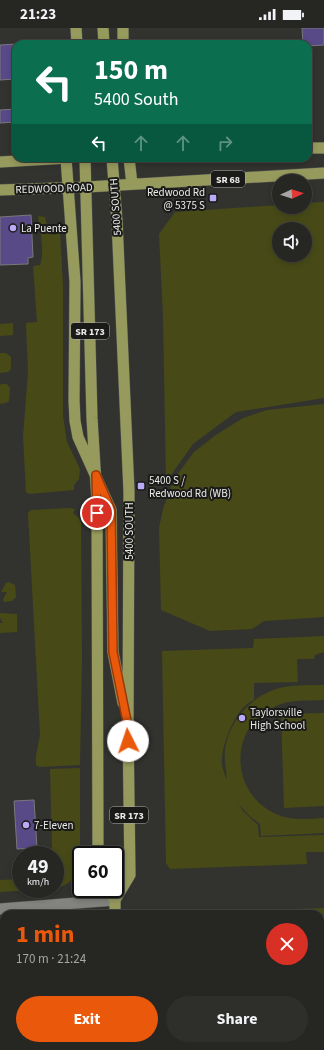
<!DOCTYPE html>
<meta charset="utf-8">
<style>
:root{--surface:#262623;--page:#2e2e2b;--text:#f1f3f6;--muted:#a4a5a6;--line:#424341;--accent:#ea580c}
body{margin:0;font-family:"Source Sans 3",sans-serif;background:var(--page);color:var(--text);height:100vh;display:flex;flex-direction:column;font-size:15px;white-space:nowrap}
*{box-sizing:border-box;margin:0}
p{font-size:13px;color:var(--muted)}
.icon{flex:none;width:22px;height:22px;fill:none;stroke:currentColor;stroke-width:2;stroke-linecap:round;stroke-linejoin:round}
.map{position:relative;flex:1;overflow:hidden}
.drawer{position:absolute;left:0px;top:882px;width:324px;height:140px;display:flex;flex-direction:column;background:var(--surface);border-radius:12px 12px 0 0;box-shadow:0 2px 6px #0003,0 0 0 1px var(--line)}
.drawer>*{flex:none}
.top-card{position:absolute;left:12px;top:12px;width:300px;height:122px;border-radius:12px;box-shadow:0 2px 6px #0003,0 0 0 1px var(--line);background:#0b6e4f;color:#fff;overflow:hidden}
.needle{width:26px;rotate:87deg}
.buttons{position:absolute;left:272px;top:146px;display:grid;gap:8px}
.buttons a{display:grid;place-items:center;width:40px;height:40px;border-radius:50%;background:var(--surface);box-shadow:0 2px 6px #0003,0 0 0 1px var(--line);font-size:20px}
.speed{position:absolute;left:12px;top:818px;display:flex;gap:8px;font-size:20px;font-weight:700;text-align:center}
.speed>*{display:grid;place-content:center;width:52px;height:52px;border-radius:50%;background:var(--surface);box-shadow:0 2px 6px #0003,0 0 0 1px var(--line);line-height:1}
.speed small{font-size:10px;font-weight:400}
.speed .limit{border:2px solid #111;border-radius:6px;background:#fff;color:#111}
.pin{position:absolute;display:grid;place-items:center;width:34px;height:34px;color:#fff;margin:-17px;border:2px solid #fff;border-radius:50%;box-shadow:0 1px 4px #0007}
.me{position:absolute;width:44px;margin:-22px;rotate:356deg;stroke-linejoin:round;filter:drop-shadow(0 0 3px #0008)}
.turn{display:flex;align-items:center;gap:14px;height:84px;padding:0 16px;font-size:18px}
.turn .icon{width:52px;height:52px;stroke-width:2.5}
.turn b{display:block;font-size:28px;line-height:34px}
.lanes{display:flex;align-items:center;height:38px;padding:0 16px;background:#0003;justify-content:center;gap:20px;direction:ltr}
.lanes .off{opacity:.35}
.round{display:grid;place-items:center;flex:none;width:42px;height:42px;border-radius:21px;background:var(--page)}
.overview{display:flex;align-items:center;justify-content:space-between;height:68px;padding:0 16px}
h1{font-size:24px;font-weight:700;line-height:30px;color:var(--accent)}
.primary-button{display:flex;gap:8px;margin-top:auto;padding:8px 16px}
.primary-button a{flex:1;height:46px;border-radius:24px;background:var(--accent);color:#fff;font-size:16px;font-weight:700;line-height:46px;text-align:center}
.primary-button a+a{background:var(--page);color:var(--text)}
.status{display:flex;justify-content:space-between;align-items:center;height:28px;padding:0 20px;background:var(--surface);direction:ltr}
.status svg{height:11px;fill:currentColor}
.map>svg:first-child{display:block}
.green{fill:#474a17;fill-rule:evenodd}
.building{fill:#584a87;stroke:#79787c}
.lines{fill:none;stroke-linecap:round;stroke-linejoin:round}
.minor-casing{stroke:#50514e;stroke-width:12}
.primary-casing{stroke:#50514e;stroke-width:12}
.minor{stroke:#83837f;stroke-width:11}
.primary{stroke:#969a5c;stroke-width:11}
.route-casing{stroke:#983908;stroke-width:10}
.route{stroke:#ea580c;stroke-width:7}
.poi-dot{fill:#baaaf7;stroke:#1a1a19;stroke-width:1.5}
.labels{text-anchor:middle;stroke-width:4;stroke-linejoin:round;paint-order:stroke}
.shield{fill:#1a1a19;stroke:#acadab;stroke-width:1}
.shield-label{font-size:10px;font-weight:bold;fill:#ebece9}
.street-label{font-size:11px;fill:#ebece9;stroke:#1a1a19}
.poi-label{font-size:11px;fill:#ebece9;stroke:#1a1a19;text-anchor:start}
</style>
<div class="status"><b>21:23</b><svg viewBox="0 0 49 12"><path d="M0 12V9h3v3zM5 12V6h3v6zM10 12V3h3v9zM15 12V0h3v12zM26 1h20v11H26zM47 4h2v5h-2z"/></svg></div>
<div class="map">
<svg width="324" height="1022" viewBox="0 0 324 1022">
<rect width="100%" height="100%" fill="#32332f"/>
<!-- green -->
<path class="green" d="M324,174V370L236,384L193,416L166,454L163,288L159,206L175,184L279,177V179H305V175ZM279,201H305V227H279Z
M38,188L45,189L49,206L55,207L58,203H60L63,258V388L67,414L80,441L79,451L74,457V462L29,466L26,464L23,409L28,344L26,295L37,294L33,238L40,237C45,222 40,203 38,188Z
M13,295V307L0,308V296Z
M0,325H6L11,329V341L8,344L0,345Z
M1,356H7L10,360L9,373L6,375L0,376V357Z
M324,376V589L264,593L252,601L210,603L161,582L159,500L163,481L174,451L194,424L216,407L243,390L267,382Z
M70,480L75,481L73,485L79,490L81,495L82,630L80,737L39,739L36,737V728L40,707L28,485L31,482Z
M9,554L15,557L16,569L12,573L4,574L3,571L7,564H1L6,555Z
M0,585L17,586V604L0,605V595H3L0,590Z
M324,608V624L315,627L314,631H297L298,654L254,655V672C236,678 220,719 222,737C223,742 225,748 227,752C226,742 224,732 225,722C229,691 254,665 284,659C297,657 311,657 324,657V672C308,673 291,671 276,678C228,698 229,765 276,786C291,793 308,791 324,790V805L261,808L260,796L251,789L238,776L243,783L258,797L259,809L324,807V824H306L307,836L170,841L166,835L162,623L253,620L254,611Z
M324,685V778L284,780L281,686Z
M80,740V837L73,852L63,858L55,860V827H50L52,819L50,741Z
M21,835V861H48L0,864V852L21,851L20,837Z
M324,880V946H320V886H242V883Z"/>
<!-- building -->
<path class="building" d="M302,0H324V17L308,18V16H303Z
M16,16V51L0,52V17Z
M16,81V94L0,95V82Z
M31,187L33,229L28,230V236L0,237V189Z
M34,772L37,820L17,821L14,773Z"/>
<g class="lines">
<!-- minor casing -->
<g class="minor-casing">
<path id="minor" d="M0,881L115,872
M0,959H4
M44,1018V1022
M172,1018L173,1022
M315,1018V1022"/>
</g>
<!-- primary casing -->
<g class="primary-casing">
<path id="primary" d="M76,0L77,16
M103,0L104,16
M123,0V16
M308,120H324
M66,130L75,254L74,372L75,393L78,409L111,482L113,624L123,675
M85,130L92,390L97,473L98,827
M112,130L117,193L129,464L128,698L130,847L115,872
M129,130L132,156
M0,134L68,130
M0,162L87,159L324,145
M107,861L115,872V886
M119,1018L120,1022"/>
</g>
<!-- minor -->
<use href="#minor" class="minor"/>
<!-- primary -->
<use href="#primary" class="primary"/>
</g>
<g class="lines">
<!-- route casing -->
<g class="route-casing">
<path id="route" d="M97,485L96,447L111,482L113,624L128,698V713"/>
</g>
<!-- route -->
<use href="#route" class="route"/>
</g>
<!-- markers -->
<g class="poi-dot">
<rect x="209" y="166" width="8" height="8" rx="2"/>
<circle cx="13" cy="200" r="4"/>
<rect x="137" y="454" width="8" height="8" rx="2"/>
<circle cx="242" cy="690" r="4"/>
<circle cx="26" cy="797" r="4"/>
</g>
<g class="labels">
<!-- shield labels -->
<g class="shield">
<rect x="211" y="143" width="34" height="16" rx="3"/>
<rect x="71" y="295" width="38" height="16" rx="3"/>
<rect x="110" y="779" width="38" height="16" rx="3"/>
</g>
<g class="shield-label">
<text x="228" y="155">SR 68</text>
<text x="90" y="307">SR 173</text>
<text x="129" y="791">SR 173</text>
</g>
<!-- street labels -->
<g class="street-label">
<text transform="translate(54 160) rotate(-2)" y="4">REDWOOD ROAD</text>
<text transform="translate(115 179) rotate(-94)" y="4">5400 SOUTH</text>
<text transform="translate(129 503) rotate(-90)" y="4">5400 SOUTH</text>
</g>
<!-- poi labels -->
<g class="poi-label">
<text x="205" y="168" text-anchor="end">Redwood Rd<tspan x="205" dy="13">@ 5375 S</tspan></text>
<text x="21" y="204">La Puente</text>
<text x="149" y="456">5400 S /<tspan x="149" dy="13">Redwood Rd (WB)</tspan></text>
<text x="250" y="688">Taylorsville<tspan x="250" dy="13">High School</tspan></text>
<text x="34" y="801">7-Eleven</text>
</g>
</g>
</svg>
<div class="buttons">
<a><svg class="needle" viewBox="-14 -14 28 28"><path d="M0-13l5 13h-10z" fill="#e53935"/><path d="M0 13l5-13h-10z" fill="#a4a5a6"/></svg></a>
<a><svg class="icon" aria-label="sound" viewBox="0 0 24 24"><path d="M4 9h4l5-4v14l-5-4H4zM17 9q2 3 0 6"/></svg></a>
</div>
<div class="speed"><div>49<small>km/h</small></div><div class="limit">60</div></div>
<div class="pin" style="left:97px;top:485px;background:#d93025"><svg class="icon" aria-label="arrive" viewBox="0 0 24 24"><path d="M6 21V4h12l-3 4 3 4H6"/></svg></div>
<svg class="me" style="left:128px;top:713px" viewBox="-20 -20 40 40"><circle r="19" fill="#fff"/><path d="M0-13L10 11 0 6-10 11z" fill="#ea580c"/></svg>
<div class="top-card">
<div class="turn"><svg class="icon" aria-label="left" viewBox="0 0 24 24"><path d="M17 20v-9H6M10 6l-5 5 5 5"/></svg><div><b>150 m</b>5400 South</div></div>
<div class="lanes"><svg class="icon" aria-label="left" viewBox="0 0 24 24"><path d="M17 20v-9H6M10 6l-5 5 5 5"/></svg><svg class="icon off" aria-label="ahead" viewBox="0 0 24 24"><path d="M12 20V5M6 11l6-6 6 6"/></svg><svg class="icon off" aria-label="ahead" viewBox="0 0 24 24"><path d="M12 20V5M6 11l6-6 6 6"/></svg><svg class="icon off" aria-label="right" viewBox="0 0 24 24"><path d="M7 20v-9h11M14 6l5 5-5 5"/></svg></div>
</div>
<section class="drawer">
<div class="overview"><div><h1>1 min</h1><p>170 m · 21:24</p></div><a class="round" style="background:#d93025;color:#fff"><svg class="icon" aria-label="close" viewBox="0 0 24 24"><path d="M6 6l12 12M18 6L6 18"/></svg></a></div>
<div class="primary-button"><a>Exit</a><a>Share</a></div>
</section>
</div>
